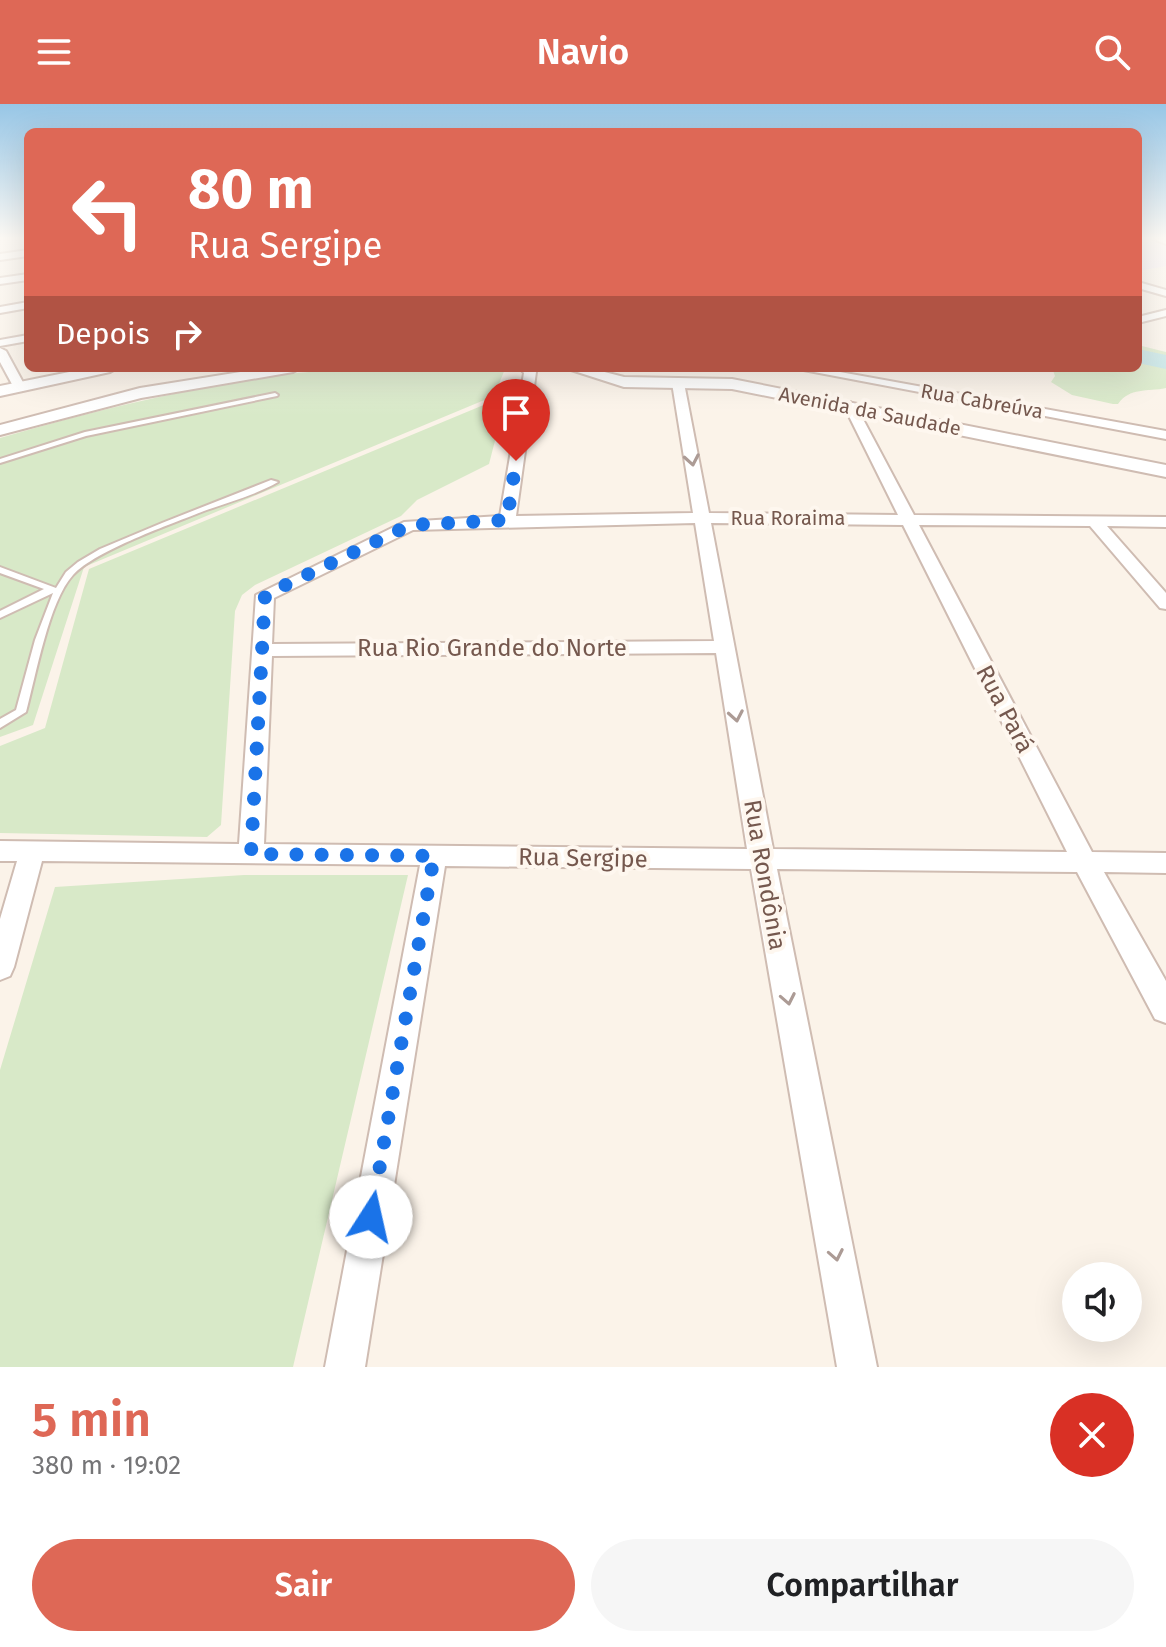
<!DOCTYPE html>
<html lang="pt">
<meta charset="utf-8">
<style>
:root{--surface:#fff;--page:#f6f6f6;--text:#202124;--muted:#757577;--accent:#de6856}
body{margin:0;font-family:"Fira Sans",sans-serif;background:var(--page);color:var(--text);height:100vh;display:flex;flex-direction:column;font-size:30px;white-space:nowrap}
*{box-sizing:border-box;margin:0}
p{font-size:26px;color:var(--muted)}
.icon{flex:none;width:44px;height:44px;fill:none;stroke:currentColor;stroke-width:2;stroke-linecap:round;stroke-linejoin:round}
.map{position:relative;height:1263px;overflow:hidden}
.drawer{display:flex;flex-direction:column;background:var(--surface);flex:1}
.drawer>*{flex:none}
.banner{position:absolute;left:24px;top:24px;width:1118px;height:244px;border-radius:12px;box-shadow:0 8px 32px #0002;background:#de6856;color:#fff;overflow:hidden}
.tools{position:absolute;left:1062px;top:1158px;display:grid;gap:16px}
.tools a{display:grid;place-items:center;width:80px;height:80px;border-radius:50%;background:var(--surface);box-shadow:0 8px 32px #0002;font-size:40px}
.pin{position:absolute;display:grid;place-items:center;width:68px;height:68px;color:#fff;margin:-82px -34px;border-radius:50% 50% 50% 0;rotate:-45deg;box-shadow:0 0 8px #0007}
.pin .icon{rotate:45deg}
.me{position:absolute;width:88px;margin:-44px;rotate:10deg;stroke-linejoin:round;filter:drop-shadow(0 0 6px #0008)}
.turn{display:flex;align-items:center;gap:28px;height:168px;padding:0 32px;font-size:36px}
.turn .icon{width:104px;height:104px;stroke-width:2.5}
.turn b{display:block;font-size:56px;line-height:68px}
.then{display:flex;align-items:center;height:76px;padding:0 32px;background:#0003;gap:16px;font-size:30px}
.round{display:grid;place-items:center;flex:none;width:84px;height:84px;border-radius:42px;background:var(--page)}
.head{display:flex;align-items:center;justify-content:space-between;height:136px;padding:0 32px}
h1{font-size:48px;font-weight:600;line-height:60px;color:var(--accent)}
.primary-button{display:flex;gap:16px;margin-top:auto;padding:16px 32px}
.primary-button a{flex:1;height:92px;border-radius:48px;background:var(--accent);color:#fff;font-size:32px;font-weight:600;line-height:92px;text-align:center}
.primary-button a+a{background:var(--page);color:var(--text)}
header{display:flex;justify-content:space-between;align-items:center;height:104px;padding:0 32px;background:var(--accent);color:#fff;font-size:36px;font-weight:600}
.map>svg:first-child{display:block}
.education{fill:#f0e6f8}
.green{fill:#d8e9c8}
.lines{fill:none;stroke-linecap:round;stroke-linejoin:round}
.river{fill:#bee2e4;fill-rule:evenodd}
.service-casing{stroke:#cfbcb2;stroke-width:4}
.minor-casing{stroke:#cfbcb2;stroke-width:4}
.tertiary-casing{stroke:#cfbcb2;stroke-width:4}
.secondary-casing{stroke:#d2bcb0;stroke-width:4}
.service{fill:#fff;fill-rule:evenodd}
.minor{fill:#fff;fill-rule:evenodd}
.tertiary{fill:#fff;fill-rule:evenodd}
.secondary{fill:#fff;fill-rule:evenodd}
.oneway{stroke:#ac9b95}
.route{stroke:#1a73e8;stroke-width:14;stroke-dasharray:0 25.2}
.labels{text-anchor:middle;stroke-width:8;stroke-linejoin:round;paint-order:stroke}
.far-street-label{font-size:20px;fill:#75584e;stroke:#fef7ef}
.street-label{font-size:24px;fill:#75584e;stroke:#fef7ef}
</style>
<header><svg class="icon" aria-label="menu" viewBox="0 0 24 24"><path d="M4 6h16M4 12h16M4 18h16"/></svg>Navio<svg class="icon" aria-label="search" viewBox="0 0 24 24"><circle cx="10" cy="10" r="6"/><path d="M15 15l6 6"/></svg></header>
<div class="map">
<svg width="1166" height="1263" viewBox="0 0 1166 1263">
<rect width="100%" height="100%" fill="#fbf3e9"/>
<!-- education -->
<path class="education" d="M1138,135L1166,138V162L1138,167Z"/>
<!-- green -->
<path class="green" d="M1138,241L1166,248V284C1147,288 1130,283 1118,300H1113L1072,291L1051,278L1055,272L1052,264H1138Z
M392,264L505,265L494,292L84,463L33,621L0,633V334C92,307 186,284 281,271C318,266 355,265 392,264Z
M498,295L505,298L489,360L417,396L401,412L255,481L242,491L235,507L221,721L207,733L0,729V642L45,624L89,465Z
M244,771H408L293,1263H0V966L55,783Z"/>
<g class="lines">
<!-- river -->
<path class="river" d="M1138,245L1166,251V265L1138,259Z"/>
<!-- service casing -->
<g class="service-casing">
<path id="service" d="M275,289L278,291L277,292L86,332L0,359V355L85,328Z
M271,376L278,378C256,391 228,398 204,407C172,420 96,446 73,471C49,497 36,571 26,608L0,624V615L16,606L35,536L53,489L0,514V507L44,485L0,469V463L56,484L66,468L78,458L100,445L162,419Z"/>
</g>
<!-- minor casing -->
<g class="minor-casing">
<path id="minor" d="M28,146V152L0,156V150Z
M28,170V176L0,180V174Z
M1138,178L1166,186V192L1138,184Z
M28,198V204L0,209V203Z
M1166,206V212L1138,219V213Z
M28,231V237L0,242V236Z
M0,244L6,247L25,282L23,285L13,282L0,258Z
M520,264H533L536,268L516,412L693,409L672,279L678,275L684,279L709,409L898,411L844,302L850,298L856,302L914,411L1166,413V423L1107,422L1166,489V505L1160,504L1090,422L919,421L1092,748L1166,749V769L1104,768L1166,877V919L1155,915L1077,768L777,765L877,1263H837L751,765L445,762L365,1263H325L420,761L42,757L14,863L10,872L0,876V815L17,757H0V737L239,740L256,491L404,418L500,412L524,269ZM695,419L714,537L272,540L274,494L413,426ZM711,419L903,421L1067,748L773,745ZM716,549L747,745L264,740L272,552Z
M793,264H818L1166,327V335Z"/>
</g>
<!-- tertiary casing -->
<g class="tertiary-casing">
<path id="tertiary" d="M89,264H117L110,268L0,292V282Z
M266,264H300L293,268L141,294L0,331V321L140,284Z
M565,264H589L624,273L732,275L1166,361V373L732,285L624,283Z"/>
</g>
<!-- secondary casing -->
<g class="secondary-casing">
<path id="secondary" d="M1156,135H1166V140L1158,137Z"/>
</g>
<!-- service -->
<use href="#service" class="service"/>
<!-- minor -->
<use href="#minor" class="minor"/>
<!-- tertiary -->
<use href="#tertiary" class="tertiary"/>
<!-- secondary -->
<use href="#secondary" class="secondary"/>
</g>
<!-- one-way arrows -->
<defs><path id="oneway-chevron" d="M-2-3.5L2.5 0L-2 3.5" fill="none" stroke-width="1.6" stroke-linecap="round" stroke-linejoin="round" transform="scale(2)"/></defs>
<g class="oneway">
<use href="#oneway-chevron" transform="translate(692 356) rotate(80)"/>
<use href="#oneway-chevron" transform="translate(736 612) rotate(80)"/>
<use href="#oneway-chevron" transform="translate(788 895) rotate(79)"/>
<use href="#oneway-chevron" transform="translate(836 1151) rotate(79)"/>
</g>
<!-- sky -->
<linearGradient id="sky" x2="0" y2="1"><stop stop-color="#97c6e6"/><stop offset="0.43" stop-color="#fdfaf5"/><stop offset="1" stop-color="#fdfaf5" stop-opacity="0"/></linearGradient>
<rect width="1166" height="312" fill="url(#sky)"/>
<g class="lines">
<!-- route -->
<path class="route" d="M371,1113L434,752L251,750L265,491L410,421L507,416L516,357"/>
</g>
<g class="labels">
<!-- far-street labels -->
<g class="far-street-label">
<text transform="translate(982 297) rotate(10)" y="7">Rua Cabreúva</text>
<text transform="translate(870 307) rotate(11)" y="7">Avenida da Saudade</text>
<text x="788" y="421">Rua Roraima</text>
</g>
<!-- street labels -->
<g class="street-label">
<text x="492" y="552">Rua Rio Grande do Norte</text>
<text transform="translate(1005 605) rotate(62)" y="8">Rua Pará</text>
<text transform="translate(583 754) rotate(1)" y="8">Rua Sergipe</text>
<text transform="translate(765 771) rotate(80)" y="8">Rua Rondônia</text>
</g>
</g>
</svg>
<div class="tools">
<a><svg class="icon" aria-label="sound" viewBox="0 0 24 24"><path d="M4 9h4l5-4v14l-5-4H4zM17 9q2 3 0 6"/></svg></a>
</div>
<div class="pin" style="left:516px;top:357px;background:#d93025"><svg class="icon" aria-label="arrive" viewBox="0 0 24 24"><path d="M6 21V4h12l-3 4 3 4H6"/></svg></div>
<svg class="me" style="left:371px;top:1113px" viewBox="-20 -20 40 40"><circle r="19" fill="#fff"/><path d="M0-13L10 11 0 6-10 11z" fill="#1a73e8"/></svg>
<div class="banner">
<div class="turn"><svg class="icon" aria-label="left" viewBox="0 0 24 24"><path d="M17 20v-9H6M10 6l-5 5 5 5"/></svg><div><b>80 m</b>Rua Sergipe</div></div>
<div class="then">Depois<svg class="icon" aria-label="right" viewBox="0 0 24 24"><path d="M7 20v-9h11M14 6l5 5-5 5"/></svg></div>
</div>
</div>
<section class="drawer">
<div class="head"><div><h1>5 min</h1><p>380 m · 19:02</p></div><a class="round" style="background:#d93025;color:#fff"><svg class="icon" aria-label="close" viewBox="0 0 24 24"><path d="M6 6l12 12M18 6L6 18"/></svg></a></div>
<div class="primary-button"><a>Sair</a><a>Compartilhar</a></div>
</section>
